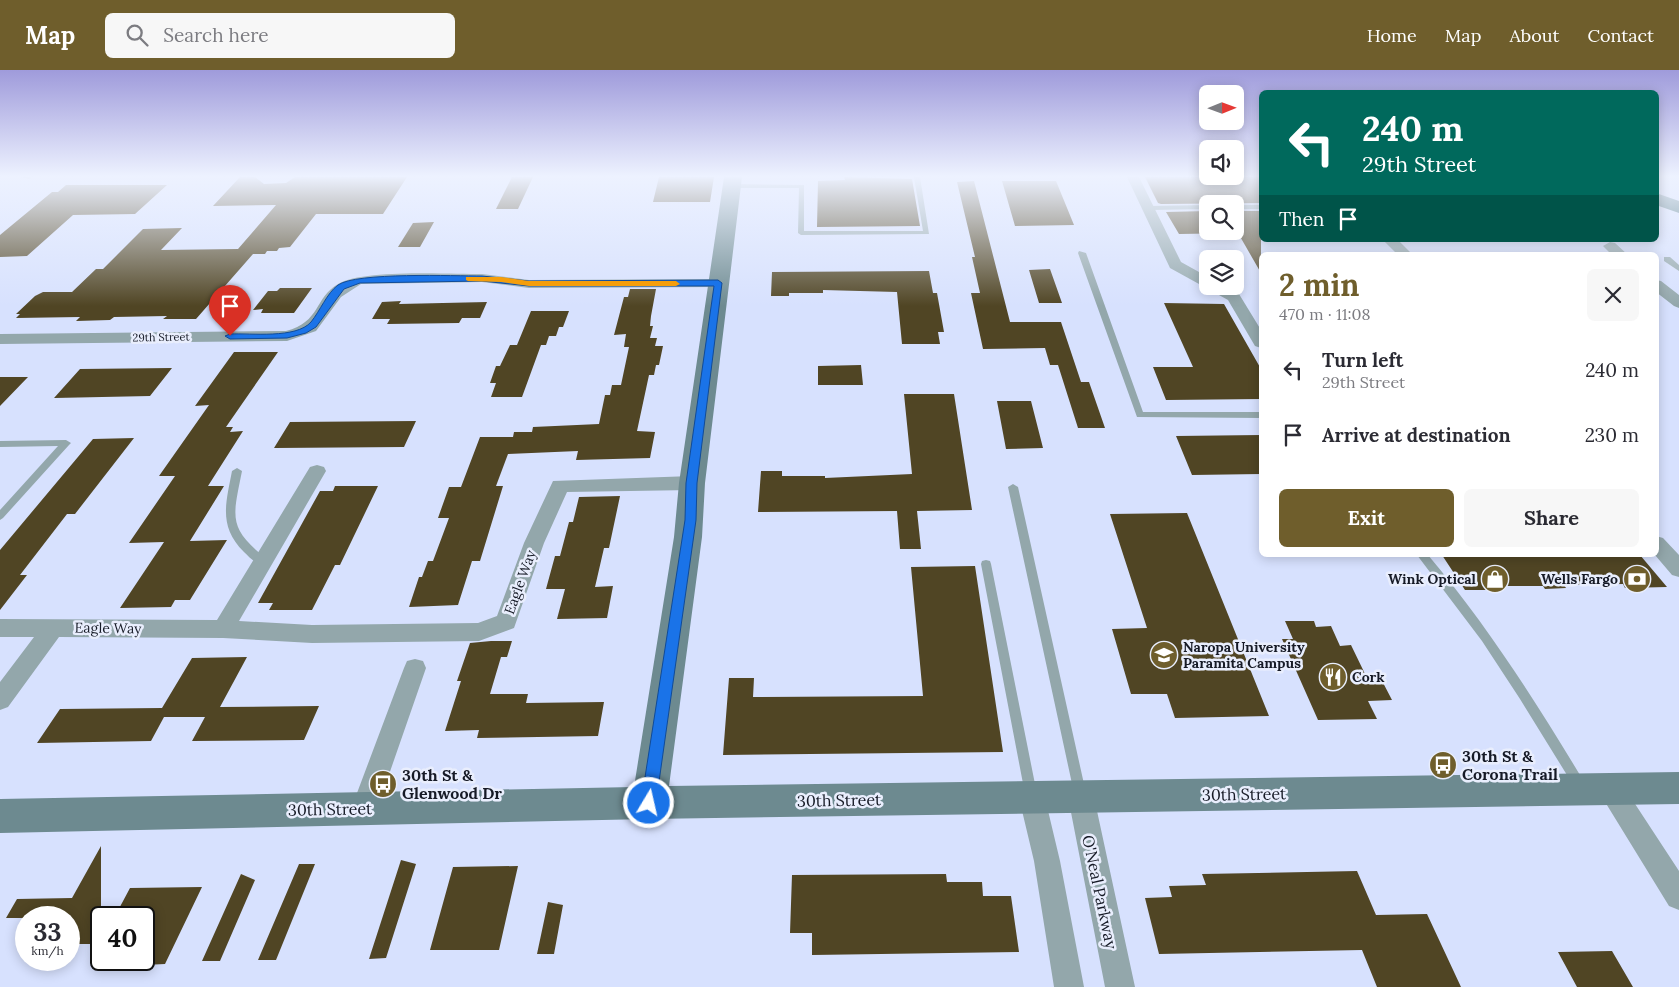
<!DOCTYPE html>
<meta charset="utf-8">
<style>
:root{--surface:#fff;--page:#f7f7f7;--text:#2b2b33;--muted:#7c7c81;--accent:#6f5e2c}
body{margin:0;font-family:Lora,serif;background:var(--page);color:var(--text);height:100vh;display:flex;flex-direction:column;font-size:19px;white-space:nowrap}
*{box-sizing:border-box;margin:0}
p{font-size:16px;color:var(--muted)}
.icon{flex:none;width:28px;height:28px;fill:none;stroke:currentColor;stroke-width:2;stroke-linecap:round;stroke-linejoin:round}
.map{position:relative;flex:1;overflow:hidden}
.panel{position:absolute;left:1259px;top:182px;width:400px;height:305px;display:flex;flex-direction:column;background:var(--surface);border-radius:8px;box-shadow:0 2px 12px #0003}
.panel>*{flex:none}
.guide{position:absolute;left:1259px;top:20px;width:400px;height:152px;border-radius:8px;box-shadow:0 2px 12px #0003;background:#00695c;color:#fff;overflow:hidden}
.needle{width:32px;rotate:89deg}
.controls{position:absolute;left:1199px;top:15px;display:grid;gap:10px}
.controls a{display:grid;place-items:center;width:45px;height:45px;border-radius:8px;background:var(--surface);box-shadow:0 2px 12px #0003;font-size:25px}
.speed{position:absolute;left:15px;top:836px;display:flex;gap:10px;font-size:25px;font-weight:700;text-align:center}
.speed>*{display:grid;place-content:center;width:65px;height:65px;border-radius:50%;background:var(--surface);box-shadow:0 2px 12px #0003;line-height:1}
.speed small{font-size:12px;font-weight:400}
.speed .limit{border:2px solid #111;border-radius:8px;background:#fff;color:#111}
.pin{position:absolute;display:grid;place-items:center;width:42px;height:42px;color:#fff;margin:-51px -21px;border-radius:50% 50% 50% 0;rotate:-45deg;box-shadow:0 0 5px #0007}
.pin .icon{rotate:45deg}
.me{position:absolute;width:55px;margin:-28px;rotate:9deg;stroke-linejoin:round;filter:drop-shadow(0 0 4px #0008)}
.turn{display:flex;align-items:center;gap:18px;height:105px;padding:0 20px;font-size:22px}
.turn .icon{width:65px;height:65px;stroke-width:2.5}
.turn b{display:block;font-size:35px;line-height:42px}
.then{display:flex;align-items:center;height:48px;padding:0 20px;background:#0003;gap:10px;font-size:19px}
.round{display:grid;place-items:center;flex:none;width:52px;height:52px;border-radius:8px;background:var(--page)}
.head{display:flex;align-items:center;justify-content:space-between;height:85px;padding:0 20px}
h1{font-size:30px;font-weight:700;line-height:38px;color:var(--accent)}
.primary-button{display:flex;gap:10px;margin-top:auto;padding:10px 20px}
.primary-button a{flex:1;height:58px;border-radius:8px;background:var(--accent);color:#fff;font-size:20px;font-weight:700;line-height:58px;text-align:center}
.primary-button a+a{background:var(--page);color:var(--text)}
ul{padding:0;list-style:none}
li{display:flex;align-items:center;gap:15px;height:65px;padding:0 20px}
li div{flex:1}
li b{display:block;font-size:19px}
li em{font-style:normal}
header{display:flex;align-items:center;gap:30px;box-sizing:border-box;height:70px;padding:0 25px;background:var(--accent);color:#fff}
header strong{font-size:24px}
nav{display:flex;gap:28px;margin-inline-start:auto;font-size:18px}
.search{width:350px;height:45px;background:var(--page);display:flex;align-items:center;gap:12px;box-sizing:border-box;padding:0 18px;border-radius:8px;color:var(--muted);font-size:19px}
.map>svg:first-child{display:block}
.building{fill:#504524}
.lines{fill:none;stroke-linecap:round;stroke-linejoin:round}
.lane{fill:#93a7ab;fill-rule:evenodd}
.street{fill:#93a7ab;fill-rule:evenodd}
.secondary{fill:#6d8a90;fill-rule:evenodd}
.highway{fill:#37646c;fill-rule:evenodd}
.route{fill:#1a73e8;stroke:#114b97}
.slow{fill:#f59e0b}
.labels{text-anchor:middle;stroke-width:5;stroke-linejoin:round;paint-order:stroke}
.far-street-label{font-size:11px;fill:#161a26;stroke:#e9eefd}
.poi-label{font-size:14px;font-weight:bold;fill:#161a26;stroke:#e9eefd;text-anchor:end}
.street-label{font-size:14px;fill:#161a26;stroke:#e9eefd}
.near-poi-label{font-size:16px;font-weight:bold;fill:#161a26;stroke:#e9eefd;text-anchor:start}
.near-street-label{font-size:16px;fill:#161a26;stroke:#e9eefd}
</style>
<header>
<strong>Map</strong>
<div class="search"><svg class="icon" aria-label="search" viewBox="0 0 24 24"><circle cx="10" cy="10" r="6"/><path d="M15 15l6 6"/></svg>Search here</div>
<nav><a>Home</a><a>Map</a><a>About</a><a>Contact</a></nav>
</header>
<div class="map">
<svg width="1679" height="917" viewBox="0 0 1679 917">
<rect width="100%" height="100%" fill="#d7e1fe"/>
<!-- building -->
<path class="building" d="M240,107H255L264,114L286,113L295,107H407L383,144H316L290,177L279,178L277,181H267L265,184H253L196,249H163L167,246L114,247L110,250L76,251L80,247L16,248L20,244H16L35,226L43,222H72L96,199H103L143,159L182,158L161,180L238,179L276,135L213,136Z
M512,107H533L518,139H496Z
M659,107H714L710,132H653Z
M844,107L912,109L920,156L817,157L818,111L845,110Z
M1145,107H1261V133L1161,134L1158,133Z
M974,111L1010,252H1061L1081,312H1089L1105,358H1078L1058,295H1050L1045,278L983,279L971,223H980L972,187H975L957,112Z
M1002,111H1056L1074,155L1015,156Z
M66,115H167L135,144L73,145L27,186L0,187V165L52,122H58Z
M1208,141V161H1235V141H1261V203L1238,163L1179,164L1166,142Z
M434,152L420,177H398L413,153Z
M1050,199L1062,233H1039L1029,200Z
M929,201L933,223H937L944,262H938L940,274H902L897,222L823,220V223H789V226H771L772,202Z
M280,218H312L294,243H261L263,239L253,240L268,221H277Z
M630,219H656L651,246L650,256H653L650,268H657L655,276H663L659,295H656L654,305H649L637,361L655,362L650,388L576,390L578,381L508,384L496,416H503L480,491H472L458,535L409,537L419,507H422L428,491H433L449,448H438L449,417H461L480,367H513L514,362H532L533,357L599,354L605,325H610L612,315H621L629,277H624L626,264L614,265L624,227H628Z
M401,231L399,234L487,232L480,248H462L459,253L387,254L390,249H372L382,232Z
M1164,233L1224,234L1261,299V329L1166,330L1153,297H1193Z
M531,241H569L563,257H559L556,266H549L546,275H541L522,327H491L496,313H490L496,296H500L510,275H517Z
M234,282H278L226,357H233L230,362L243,361L208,416H224L190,471L227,470L190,530H175L171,537L120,538L164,472L129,473L175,406H159L209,335L195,336Z
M861,295L863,315H818V296Z
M172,298L150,326L54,328L80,299Z
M0,307H28L0,336Z
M904,324H954L972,440L917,441L921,479H900L897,441L758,442L761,401H782V406H825V408L912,404Z
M997,331H1031L1043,378L1006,379Z
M416,351L404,377L274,378L290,352Z
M1261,365V404L1192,405L1176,366Z
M134,368L75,444H67L20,505H27L0,540V480L93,369Z
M335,416H378L340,495H335L312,540H269L273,533H258L320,421H333Z
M620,426L609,478H604L595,517L613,516L607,548L557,549L565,519H546L555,486H560L569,452H573L579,427Z
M1187,443L1269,646L1175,648L1167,624H1131L1112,559L1147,558L1110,444Z
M1442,485H1640L1667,517L1625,518L1623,514L1564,515L1566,518L1545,519L1543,516H1484L1486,520H1465Z
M975,496L1003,682L723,685L729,608H754L753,627L923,626L911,497Z
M1285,551H1314L1316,557L1331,556L1340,576L1351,575L1366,606L1379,605L1392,630L1368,631L1377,649L1318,650L1282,569H1293Z
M491,571H512L507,587H501L490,624H528L526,633L604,632L598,666L477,668L479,660L445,661L461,611H457L470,573Z
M247,587L220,637L319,636L304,670L192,671L205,647H164L151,671L37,673L60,639L162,638L192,588Z
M101,776V874H69V848H6L17,829L72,828Z
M401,790L416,794L386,888L369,889Z
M299,794H315L276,890H258Z
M518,796L499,880H430L453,797Z
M1357,801L1376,845L1427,844L1461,917H1377L1362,880L1159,884L1145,828L1172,827L1169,816L1206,815L1202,804Z
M241,804L255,810L220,891H202Z
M946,804L947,812H982L983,826H1011L1019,882L812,885V863H790L792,805Z
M202,817L165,894L144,895V870L155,848H114L130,818Z
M548,832L563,835L554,884H537Z
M1612,881L1633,917H1577L1558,882Z"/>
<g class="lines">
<!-- lane -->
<path class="lane" d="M20,107H32L29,109Z
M914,107H920L929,164L801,165L798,163L799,118H732L729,116L732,114L804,115V161H923Z
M1208,135V139L1149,140L1146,138L1149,136Z
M1235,135H1261V139H1235Z
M1079,181L1086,183L1143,342H1261V348L1137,347L1078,183Z
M1664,187H1670L1679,195V201L1664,191Z
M66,370L71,373L69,375L3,448L0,450V440L58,376L0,377V371Z
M237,398L242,401C233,447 227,458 267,489L268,492L267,495L263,496C256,494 249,487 244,482C218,456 226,433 232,401Z
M1013,414L1018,417L1086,723L1085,727L1080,729L1075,727L1074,723L1008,417Z
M1417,485H1428C1487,555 1536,632 1583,710L1585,714L1583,718L1579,720L1575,718L1520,629L1482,571Z
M986,490L990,491L991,494L1037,724L1036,728L1031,730L1026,728L1025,724L981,494L982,491Z"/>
<!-- street -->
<path class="street" d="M1127,107H1139L1181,192L1208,207V216H1226L1239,224L1261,260V278L1255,276L1228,230L1170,198Z
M1383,170H1398L1413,185H1398Z
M1610,172L1615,173L1628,185H1612L1603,176Z
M482,204L529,210L718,209L725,213L718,217L529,218L482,212L361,214L341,227L316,261L287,271L0,274V264L286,261C321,252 314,228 338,214C362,199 450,204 482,204Z
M1656,210L1661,211L1679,225V238L1674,236L1656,222Z
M317,395L324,397L326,401L239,551L312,555L478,553L497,546L524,473L553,411L692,406L699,408L702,413L699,418L692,420L567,422L544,473L514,558L479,571L312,573L223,568L59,567L8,637L0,640V612L34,567H0V549L217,550L310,397Z
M1656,466L1663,468L1679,485V507L1672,505L1655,485Z
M415,589L423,591L426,598L377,739L373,748L364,751L355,748L351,739L404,598L407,591Z
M1611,707L1620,711L1679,801V840L1669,836L1602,727L1598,719L1602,711Z
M1081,715L1090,719L1094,727L1135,917H1105L1068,727L1072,719Z
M1032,716L1041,720L1045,728L1060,791L1084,917H1054L1034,791L1019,728L1023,720Z"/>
<!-- secondary -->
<path class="secondary" d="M724,107H742L705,413L702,467L669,716L1679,702V734L649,749L0,763V729L634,717L674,467L679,413Z"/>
<!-- highway -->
<path class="highway" d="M1656,123L1679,131V143L1656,135Z"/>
</g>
<!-- sky -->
<linearGradient id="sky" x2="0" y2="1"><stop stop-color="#9f9bdb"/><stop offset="0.45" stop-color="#edf2ff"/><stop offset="1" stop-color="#edf2ff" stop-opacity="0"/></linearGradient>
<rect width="1679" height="236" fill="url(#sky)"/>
<!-- route -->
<path class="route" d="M482,206L529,211L718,210L722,213L697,413L696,450L656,733L654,738L649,740L644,738L641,733L685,450L686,413L714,216H529L482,211L360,213L344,219L316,257L306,263L287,268L230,269L225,266L230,264C251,263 296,269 311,252C320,241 327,223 338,215C356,202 455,206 482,206Z"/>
<!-- slow -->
<path class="slow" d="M466,207H501L529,211H676L680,214L676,216H529L501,212L468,211L466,210Z"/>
<!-- icons -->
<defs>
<g id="shop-disc" transform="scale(1.4375)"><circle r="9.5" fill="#6f5e2c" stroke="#e9eefd"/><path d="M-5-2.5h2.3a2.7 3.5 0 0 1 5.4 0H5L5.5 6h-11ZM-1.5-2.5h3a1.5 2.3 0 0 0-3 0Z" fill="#fff"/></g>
<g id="bank-disc" transform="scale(1.4375)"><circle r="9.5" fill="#6f5e2c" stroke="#e9eefd"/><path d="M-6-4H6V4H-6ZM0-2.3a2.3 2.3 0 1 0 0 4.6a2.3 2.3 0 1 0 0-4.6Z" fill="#fff"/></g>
<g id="university-disc" transform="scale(1.4375)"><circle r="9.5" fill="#6f5e2c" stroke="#e9eefd"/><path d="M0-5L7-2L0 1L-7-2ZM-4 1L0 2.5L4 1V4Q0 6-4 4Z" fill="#fff"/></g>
<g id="restaurant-disc" transform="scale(1.4375)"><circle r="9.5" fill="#6f5e2c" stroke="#e9eefd"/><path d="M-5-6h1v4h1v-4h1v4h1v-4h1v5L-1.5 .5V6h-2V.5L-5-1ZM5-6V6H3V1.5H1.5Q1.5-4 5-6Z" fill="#fff"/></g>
<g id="bus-disc" transform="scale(1.4375)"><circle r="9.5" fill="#6f5e2c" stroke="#e9eefd"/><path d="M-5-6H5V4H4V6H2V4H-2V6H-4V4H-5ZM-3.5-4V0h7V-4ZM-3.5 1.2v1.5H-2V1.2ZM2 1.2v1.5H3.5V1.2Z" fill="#fff"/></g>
</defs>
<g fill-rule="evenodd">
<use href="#shop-disc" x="1495" y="509"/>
<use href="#bank-disc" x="1637" y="509"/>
<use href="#university-disc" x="1164" y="585"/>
<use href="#restaurant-disc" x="1333" y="607"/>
<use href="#bus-disc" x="1443" y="695"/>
<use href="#bus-disc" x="383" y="714"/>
</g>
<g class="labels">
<!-- far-street labels -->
<g class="far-street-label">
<text transform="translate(161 267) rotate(-1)" y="4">29th Street</text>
</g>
<!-- poi labels -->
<g class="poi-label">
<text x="1476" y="514">Wink Optical</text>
<text x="1618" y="514">Wells Fargo</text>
<text x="1183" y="582" text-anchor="start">Naropa University<tspan x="1183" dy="16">Paramita Campus</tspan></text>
<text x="1352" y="612" text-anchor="start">Cork</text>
</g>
<!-- street labels -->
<g class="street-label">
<text transform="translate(520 512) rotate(-70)" y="5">Eagle Way</text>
<text transform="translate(108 558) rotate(1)" y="5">Eagle Way</text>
</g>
<!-- near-poi labels -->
<g class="near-poi-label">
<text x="1462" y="692">30th St &amp;<tspan x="1462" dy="18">Corona Trail</tspan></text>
<text x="402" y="711">30th St &amp;<tspan x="402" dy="18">Glenwood Dr</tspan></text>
</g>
<!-- near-street labels -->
<g class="near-street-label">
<text transform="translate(1244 724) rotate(-1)" y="6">30th Street</text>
<text transform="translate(839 730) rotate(-1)" y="6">30th Street</text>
<text transform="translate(330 739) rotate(-1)" y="6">30th Street</text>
<text transform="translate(1100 822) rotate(78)" y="6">O'Neal Parkway</text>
</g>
</g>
</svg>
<div class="controls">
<a><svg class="needle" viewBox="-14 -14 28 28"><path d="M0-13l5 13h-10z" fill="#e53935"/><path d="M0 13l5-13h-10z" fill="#7c7c81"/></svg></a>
<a><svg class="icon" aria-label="sound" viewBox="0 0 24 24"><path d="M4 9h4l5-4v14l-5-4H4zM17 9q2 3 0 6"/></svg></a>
<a><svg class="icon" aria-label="search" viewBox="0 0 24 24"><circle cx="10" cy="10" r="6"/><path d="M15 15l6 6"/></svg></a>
<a><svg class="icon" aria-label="layers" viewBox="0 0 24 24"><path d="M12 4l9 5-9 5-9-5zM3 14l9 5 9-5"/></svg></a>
</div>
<div class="speed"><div>33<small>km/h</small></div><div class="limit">40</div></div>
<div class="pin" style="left:230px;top:266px;background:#d93025"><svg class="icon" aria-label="arrive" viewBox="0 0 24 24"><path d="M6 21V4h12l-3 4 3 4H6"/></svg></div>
<svg class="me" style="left:649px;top:733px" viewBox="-20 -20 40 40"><circle r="17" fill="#1a73e8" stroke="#fff" stroke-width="3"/><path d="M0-11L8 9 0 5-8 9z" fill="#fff"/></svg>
<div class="guide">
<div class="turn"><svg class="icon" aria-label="left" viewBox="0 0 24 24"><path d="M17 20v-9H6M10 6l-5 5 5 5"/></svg><div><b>240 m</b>29th Street</div></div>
<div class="then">Then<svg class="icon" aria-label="arrive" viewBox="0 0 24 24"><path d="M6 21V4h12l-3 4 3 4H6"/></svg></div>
</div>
<section class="panel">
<div class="head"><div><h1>2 min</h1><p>470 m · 11:08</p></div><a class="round"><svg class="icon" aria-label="close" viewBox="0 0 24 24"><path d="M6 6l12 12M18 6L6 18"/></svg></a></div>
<ul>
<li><svg class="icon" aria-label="left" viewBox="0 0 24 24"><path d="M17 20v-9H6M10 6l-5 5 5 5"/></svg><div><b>Turn left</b><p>29th Street</p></div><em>240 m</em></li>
<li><svg class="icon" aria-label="arrive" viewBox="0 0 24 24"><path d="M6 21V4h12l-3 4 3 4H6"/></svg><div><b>Arrive at destination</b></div><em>230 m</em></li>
</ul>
<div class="primary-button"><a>Exit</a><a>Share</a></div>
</section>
</div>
